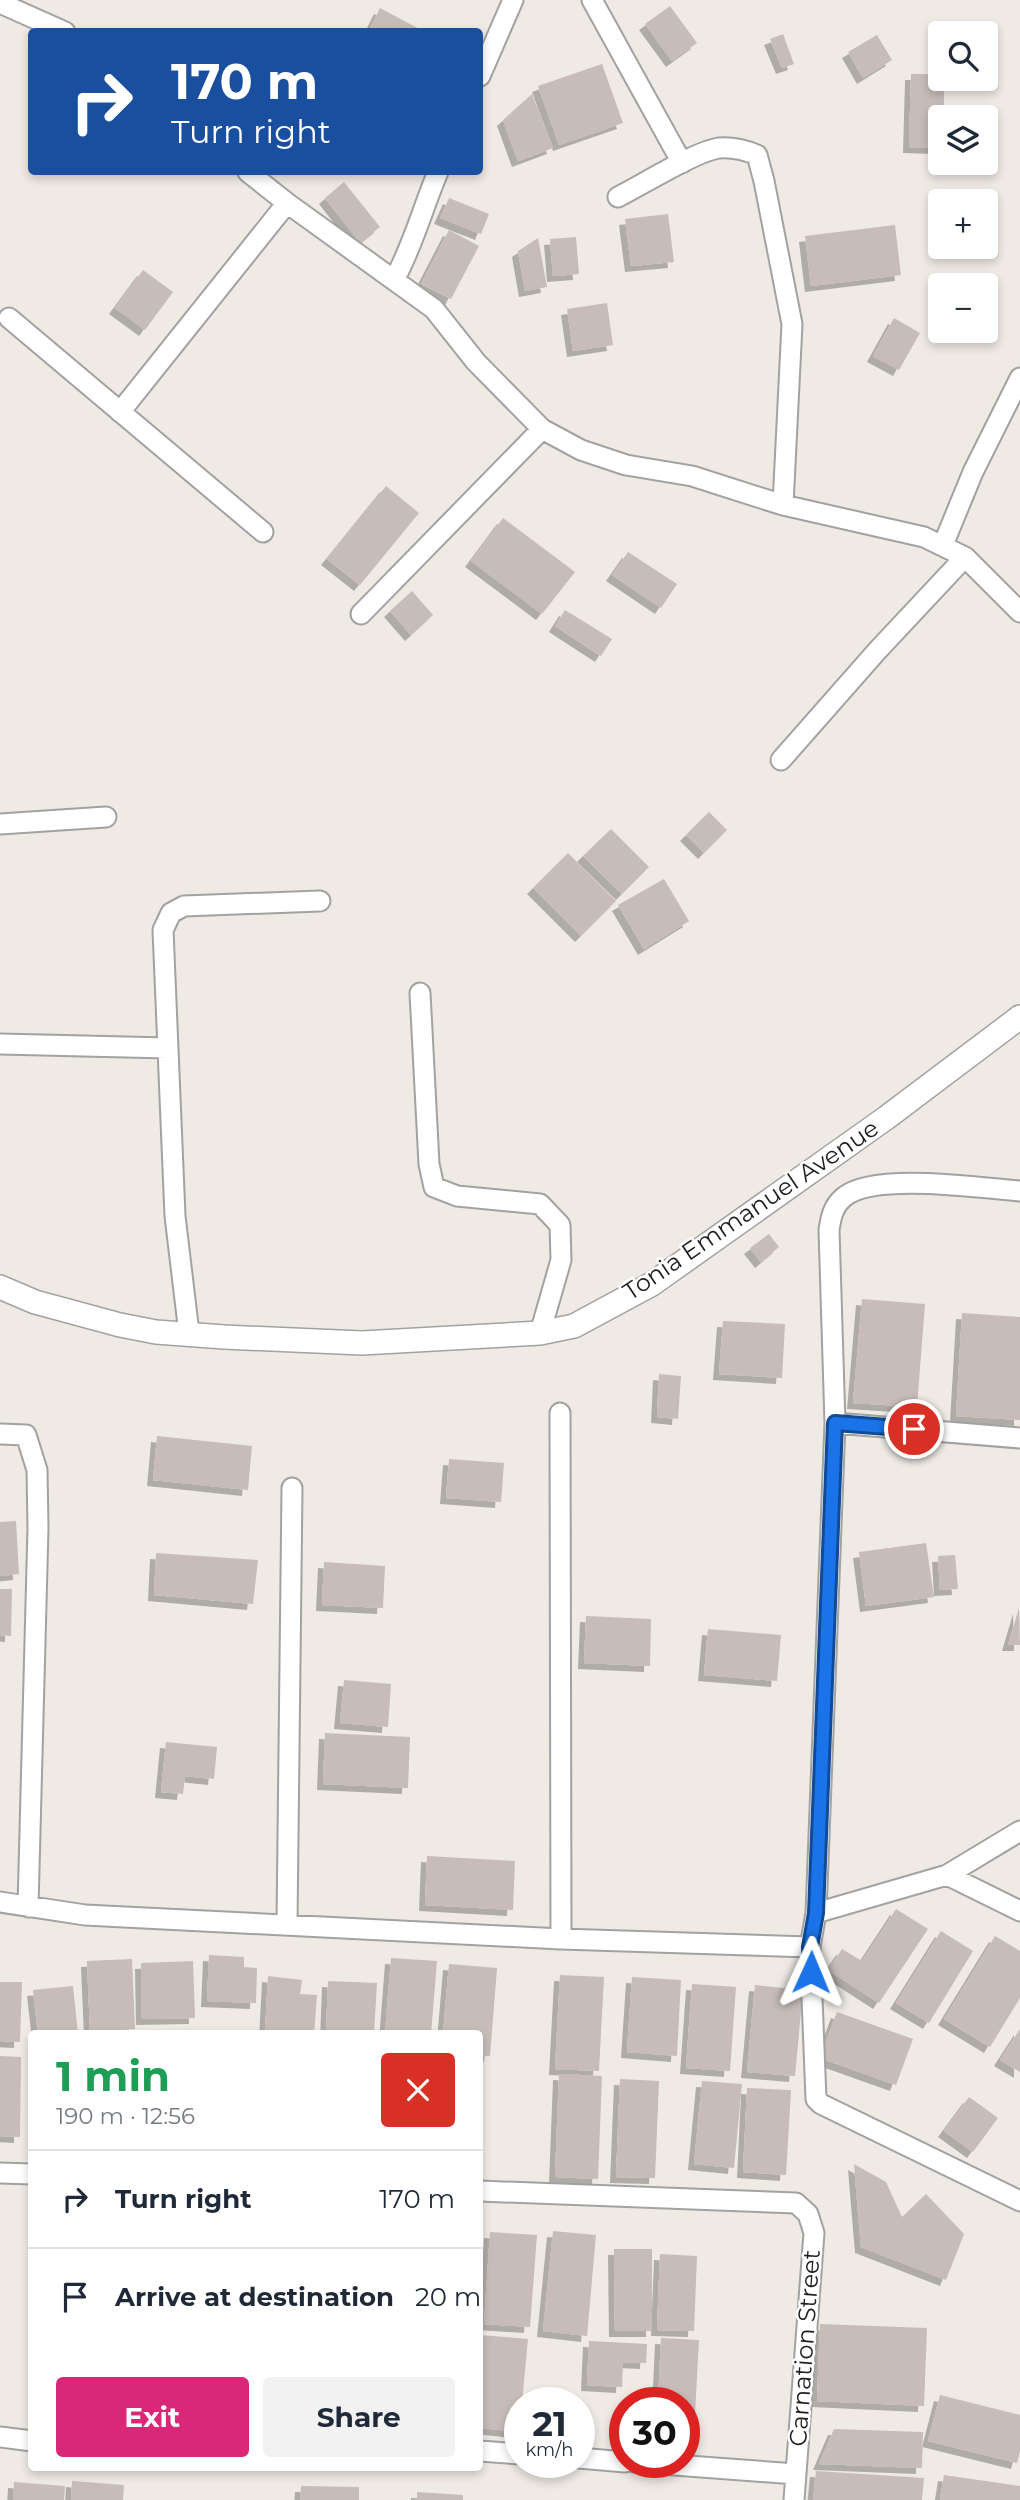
<!DOCTYPE html>
<meta charset="utf-8">
<style>
:root{--surface:#fff;--page:#f2f2f3;--text:#1f2937;--muted:#747a83;--line:#e0e1e3;--accent:#db2777}
body{margin:0;font-family:Montserrat,sans-serif;background:var(--page);color:var(--text);height:100vh;display:flex;flex-direction:column;font-size:26px;white-space:nowrap}
*{box-sizing:border-box;margin:0}
p{font-size:23px;color:var(--muted)}
.icon{flex:none;width:38px;height:38px;fill:none;stroke:currentColor;stroke-width:2;stroke-linecap:round;stroke-linejoin:round}
.map{position:relative;flex:1;overflow:hidden}
.sheet{position:absolute;left:28px;top:2030px;width:455px;height:441px;display:flex;flex-direction:column;background:var(--surface);border-radius:7px;box-shadow:0 4px 10px #0003}
.sheet>*{flex:none}
.hud{position:absolute;left:28px;top:28px;width:455px;height:147px;border-radius:7px;box-shadow:0 4px 10px #0003;background:#1a4fa0;color:#fff;overflow:hidden}
.buttons{position:absolute;left:928px;top:21px;display:grid;gap:14px}
.buttons a{display:grid;place-items:center;width:70px;height:70px;border-radius:7px;background:var(--surface);box-shadow:0 4px 10px #0003;font-size:35px}
.speed{position:absolute;left:504px;top:2387px;display:flex;gap:14px;font-size:35px;font-weight:700;text-align:center}
.speed>*{display:grid;place-content:center;width:91px;height:91px;border-radius:50%;background:var(--surface);box-shadow:0 4px 10px #0003;line-height:1}
.speed small{font-size:18px;font-weight:400}
.speed .limit{border:10px solid #d22;background:#fff;color:#111}
.pin{position:absolute;display:grid;place-items:center;width:60px;height:60px;color:#fff;margin:-30px;border:4px solid #fff;border-radius:50%;box-shadow:0 2px 7px #0007}
.me{position:absolute;width:77px;margin:-38px;rotate:1deg;stroke-linejoin:round;filter:drop-shadow(0 0 5px #0008)}
.turn{display:flex;align-items:center;gap:24px;height:147px;padding:0 28px;font-size:32px}
.turn .icon{width:91px;height:91px;stroke-width:2.5}
.turn b{display:block;font-size:49px;line-height:60px}
.round{display:grid;place-items:center;flex:none;width:74px;height:74px;border-radius:7px;background:var(--page)}
.summary{display:flex;align-items:center;justify-content:space-between;height:119px;padding:0 28px}
h1{font-size:42px;font-weight:700;line-height:52px;color:#1e9e55}
.button{display:flex;gap:14px;margin-top:auto;padding:14px 28px}
.button a{flex:1;height:80px;border-radius:7px;background:var(--accent);color:#fff;font-size:28px;font-weight:700;line-height:80px;text-align:center}
.button a+a{background:var(--page);color:var(--text)}
ul{padding:0;list-style:none}
li{display:flex;align-items:center;gap:21px;height:98px;padding:0 28px;border-top:2px solid var(--line)}
li div{flex:1}
li b{display:block;font-size:26px}
li em{font-style:normal}
.map>svg:first-child{display:block}
.building{fill:#c7bcb7;filter:url(#shadow)}
.lines{fill:none;stroke-linecap:round;stroke-linejoin:round}
.minor-casing{stroke:#a2a2a2;stroke-width:23}
.tertiary-casing{stroke:#a2a2a2;stroke-width:26}
.minor{stroke:#fff;stroke-width:19}
.tertiary{stroke:#fff;stroke-width:23}
.route-casing{stroke:#114b97;stroke-width:18}
.route{stroke:#1a73e8;stroke-width:12}
.labels{text-anchor:middle;stroke-width:5;stroke-linejoin:round;paint-order:stroke}
.street-label{font-size:24px;fill:#1e1e1e;stroke:#fff}
</style>
<div class="map">
<svg width="1020" height="2500" viewBox="0 0 1020 2500">
<defs>
<filter id="shadow"><feDropShadow dx="-6" dy="6" stdDeviation="0" flood-color="#0004"/></filter>
</defs>
<rect width="100%" height="100%" fill="#efeae4"/>
<!-- building -->
<path class="building" d="M670,6L697,43L672,61L645,24Z
M380,8L425,32H368Z
M783,34L794,64L782,68L770,39Z
M877,35L892,60L863,78L848,52Z
M602,64L623,123L559,145L538,86Z
M911,74H940V79H944V117H940V148L909,147Z
M532,94L553,148L518,161L503,120Z
M344,182L380,227L360,243L325,198Z
M449,198L489,214L481,234L440,218Z
M668,214L674,262L631,266L625,219Z
M895,225L901,275L811,286L805,236Z
M449,230L479,246L451,299L421,284Z
M576,237L579,274L553,276L550,239Z
M538,238L547,287L525,291L518,251Z
M143,270L173,292L145,330L115,308Z
M607,303L613,345L573,351L567,309Z
M894,318L920,333L899,370L873,356Z
M386,486L419,513L360,585L327,559Z
M503,518L575,572L542,614L471,561Z
M628,552L677,584L661,608L612,575Z
M412,591L433,615L411,635L390,611Z
M565,610L612,639L601,656L555,626Z
M709,812L727,830L704,853L686,835Z
M611,829L649,867L622,894L583,856Z
M568,853L616,901L581,936L533,888Z
M664,879L689,921L644,949L618,905Z
M769,1234L779,1247L761,1262L750,1248Z
M862,1299L925,1304L917,1407L853,1403Z
M962,1313L1020,1317V1420L956,1416Z
M723,1321L785,1324L782,1378L719,1374Z
M659,1374L681,1376L678,1419L657,1417Z
M157,1436L252,1446L248,1490L153,1480Z
M449,1459L504,1463L501,1502L446,1498Z
M16,1521L19,1574L0,1576V1522Z
M926,1543L934,1597L866,1606L859,1552Z
M156,1553L258,1560L253,1604L154,1595Z
M955,1555L958,1589L940,1590L938,1556Z
M324,1562L385,1566L383,1608L322,1605Z
M0,1589H12L11,1636L0,1635Z
M1019,1608L1020,1645H1008Z
M586,1616L651,1619L650,1666L584,1663Z
M708,1629L781,1635L777,1681L704,1675Z
M344,1680L391,1684L388,1727L340,1723Z
M325,1733L410,1737L408,1788L323,1784Z
M166,1742L217,1747L214,1779L185,1776L183,1794L161,1792Z
M427,1856L515,1861L513,1910L425,1905Z
M896,1909L928,1929L879,2003L828,1970L842,1949L862,1961Z
M941,1931L973,1951L929,2023L896,2003Z
M995,1936L1020,1951V1998L990,2047L944,2019Z
M209,1955L244,1957V1967L257,1968L256,2003L207,2001Z
M391,1958L437,1961L431,2034H385Z
M132,1959L135,2029L90,2031L87,1961Z
M193,1961L195,2018L142,2019L141,1963Z
M449,1964L497,1968L490,2056H480V2034H443Z
M560,1975L604,1977L599,2071L555,2069Z
M268,1976L302,1980L300,1994L317,1995L314,2034L265,2033Z
M632,1977L681,1980L677,2056L627,2052Z
M328,1981L377,1983L374,2034H326Z
M0,1982H22L20,2042L0,2041Z
M692,1984L736,1987L730,2071L686,2068Z
M755,1985L803,1990L795,2076L747,2072Z
M73,1986L78,2034H38L33,1990Z
M837,2012L913,2039L896,2085L820,2058Z
M1020,2029V2072L1000,2060Z
M0,2056L21,2057L20,2137L0,2136Z
M559,2074L602,2076L598,2179L555,2177Z
M620,2079L659,2081L655,2178L616,2177Z
M702,2081L742,2084L734,2168L694,2164Z
M747,2088L791,2090L786,2175L743,2172Z
M969,2097L998,2118L973,2152L944,2131Z
M854,2164L886,2182L902,2217L926,2194L964,2234L946,2280L861,2247Z
M553,2231L596,2235L587,2336L543,2331Z
M490,2232L537,2235L530,2327L484,2324Z
M614,2249H652V2331H615Z
M660,2254L697,2256L694,2331L657,2330Z
M820,2324L927,2328L924,2406L817,2401Z
M480,2335L528,2339L522,2403H520V2432L480,2428Z
M661,2338L699,2340L694,2433H684V2403H658Z
M589,2341L647,2344L646,2363L623,2362L622,2387L587,2385Z
M940,2395L1020,2415V2451L1017,2463L928,2441Z
M834,2429L923,2432L922,2468L819,2464Z
M816,2471L924,2478L922,2500H813Z
M944,2475L1020,2486V2500H940Z
M72,2481L124,2485L123,2500H71Z
M14,2482L65,2486L64,2500H13Z
M301,2486L359,2487V2500H300Z
M417,2492L463,2495V2500H417Z"/>
<g class="lines">
<!-- minor casing -->
<g class="minor-casing">
<path id="minor" d="M592,0L682,163
M0,3L65,32
M480,76L513,0
M248,172L287,203L434,309L476,362L542,429L581,450L626,465L692,476L783,505L924,537L965,557L1020,612
M618,197C642,185 694,152 719,148C732,147 745,150 757,155L764,181L792,324L783,505
M394,280C413,246 423,207 438,172
M9,318L263,532
M120,412L287,203
M943,545L973,472L1020,378
M361,614L542,429
M781,760L877,651L965,557
M0,824L106,817
M420,993L429,1164L434,1187L457,1196L540,1204L560,1225L561,1260L540,1333
M0,1044L168,1048
M1020,1191C981,1188 873,1172 844,1197C833,1206 831,1217 829,1230L835,1423L816,1913L810,1947L816,2099L821,2104L1020,2201
M189,1333L175,1216L163,930L171,913L184,906L320,901
M560,1413L561,1939
M835,1423L1020,1438
M0,1434L26,1435L37,1470L38,1528L28,1907
M947,1875L1020,1831
M0,1902L85,1915L561,1939L810,1947
M816,1913L947,1875L1020,1911
M287,1924L292,1488
M0,2173L32,2174
M480,2191L796,2203L808,2214L814,2233L794,2500
M0,2437L32,2441
M480,2451L520,2454
M579,2458L625,2462
M634,2462L796,2474"/>
</g>
<!-- tertiary casing -->
<g class="tertiary-casing">
<path id="tertiary" d="M0,1287L35,1302L120,1325L156,1332L224,1337L362,1343L540,1333L574,1326L652,1284L886,1118L1020,1017"/>
</g>
<!-- minor -->
<use href="#minor" class="minor"/>
<!-- tertiary -->
<use href="#tertiary" class="tertiary"/>
</g>
<g class="lines">
<!-- route casing -->
<g class="route-casing">
<path id="route" d="M811,1972L810,1947L816,1913L835,1423L914,1429"/>
</g>
<!-- route -->
<use href="#route" class="route"/>
</g>
<g class="labels">
<!-- street labels -->
<g class="street-label">
<text transform="translate(751 1210) rotate(-34)" y="8">Tonia Emmanuel Avenue</text>
<text transform="translate(805 2348) rotate(-86)" y="8">Carnation Street</text>
</g>
</g>
</svg>
<div class="buttons">
<a><svg class="icon" aria-label="search" viewBox="0 0 24 24"><circle cx="10" cy="10" r="6"/><path d="M15 15l6 6"/></svg></a>
<a><svg class="icon" aria-label="layers" viewBox="0 0 24 24"><path d="M12 4l9 5-9 5-9-5zM3 14l9 5 9-5"/></svg></a>
<a>+</a>
<a>−</a>
</div>
<div class="speed"><div>21<small>km/h</small></div><div class="limit">30</div></div>
<div class="pin" style="left:914px;top:1429px;background:#d93025"><svg class="icon" aria-label="arrive" viewBox="0 0 24 24"><path d="M6 21V4h12l-3 4 3 4H6"/></svg></div>
<svg class="me" style="left:811px;top:1972px" viewBox="-20 -20 40 40"><path d="M0-17L14 15 0 8-14 15z" fill="#1a73e8" stroke="#fff" stroke-width="4"/></svg>
<div class="hud">
<div class="turn"><svg class="icon" aria-label="right" viewBox="0 0 24 24"><path d="M7 20v-9h11M14 6l5 5-5 5"/></svg><div><b>170 m</b>Turn right</div></div>
</div>
<section class="sheet">
<div class="summary"><div><h1>1 min</h1><p>190 m · 12:56</p></div><a class="round" style="background:#d93025;color:#fff"><svg class="icon" aria-label="close" viewBox="0 0 24 24"><path d="M6 6l12 12M18 6L6 18"/></svg></a></div>
<ul>
<li><svg class="icon" aria-label="right" viewBox="0 0 24 24"><path d="M7 20v-9h11M14 6l5 5-5 5"/></svg><div><b>Turn right</b></div><em>170 m</em></li>
<li><svg class="icon" aria-label="arrive" viewBox="0 0 24 24"><path d="M6 21V4h12l-3 4 3 4H6"/></svg><div><b>Arrive at destination</b></div><em>20 m</em></li>
</ul>
<div class="button"><a>Exit</a><a>Share</a></div>
</section>
</div>
